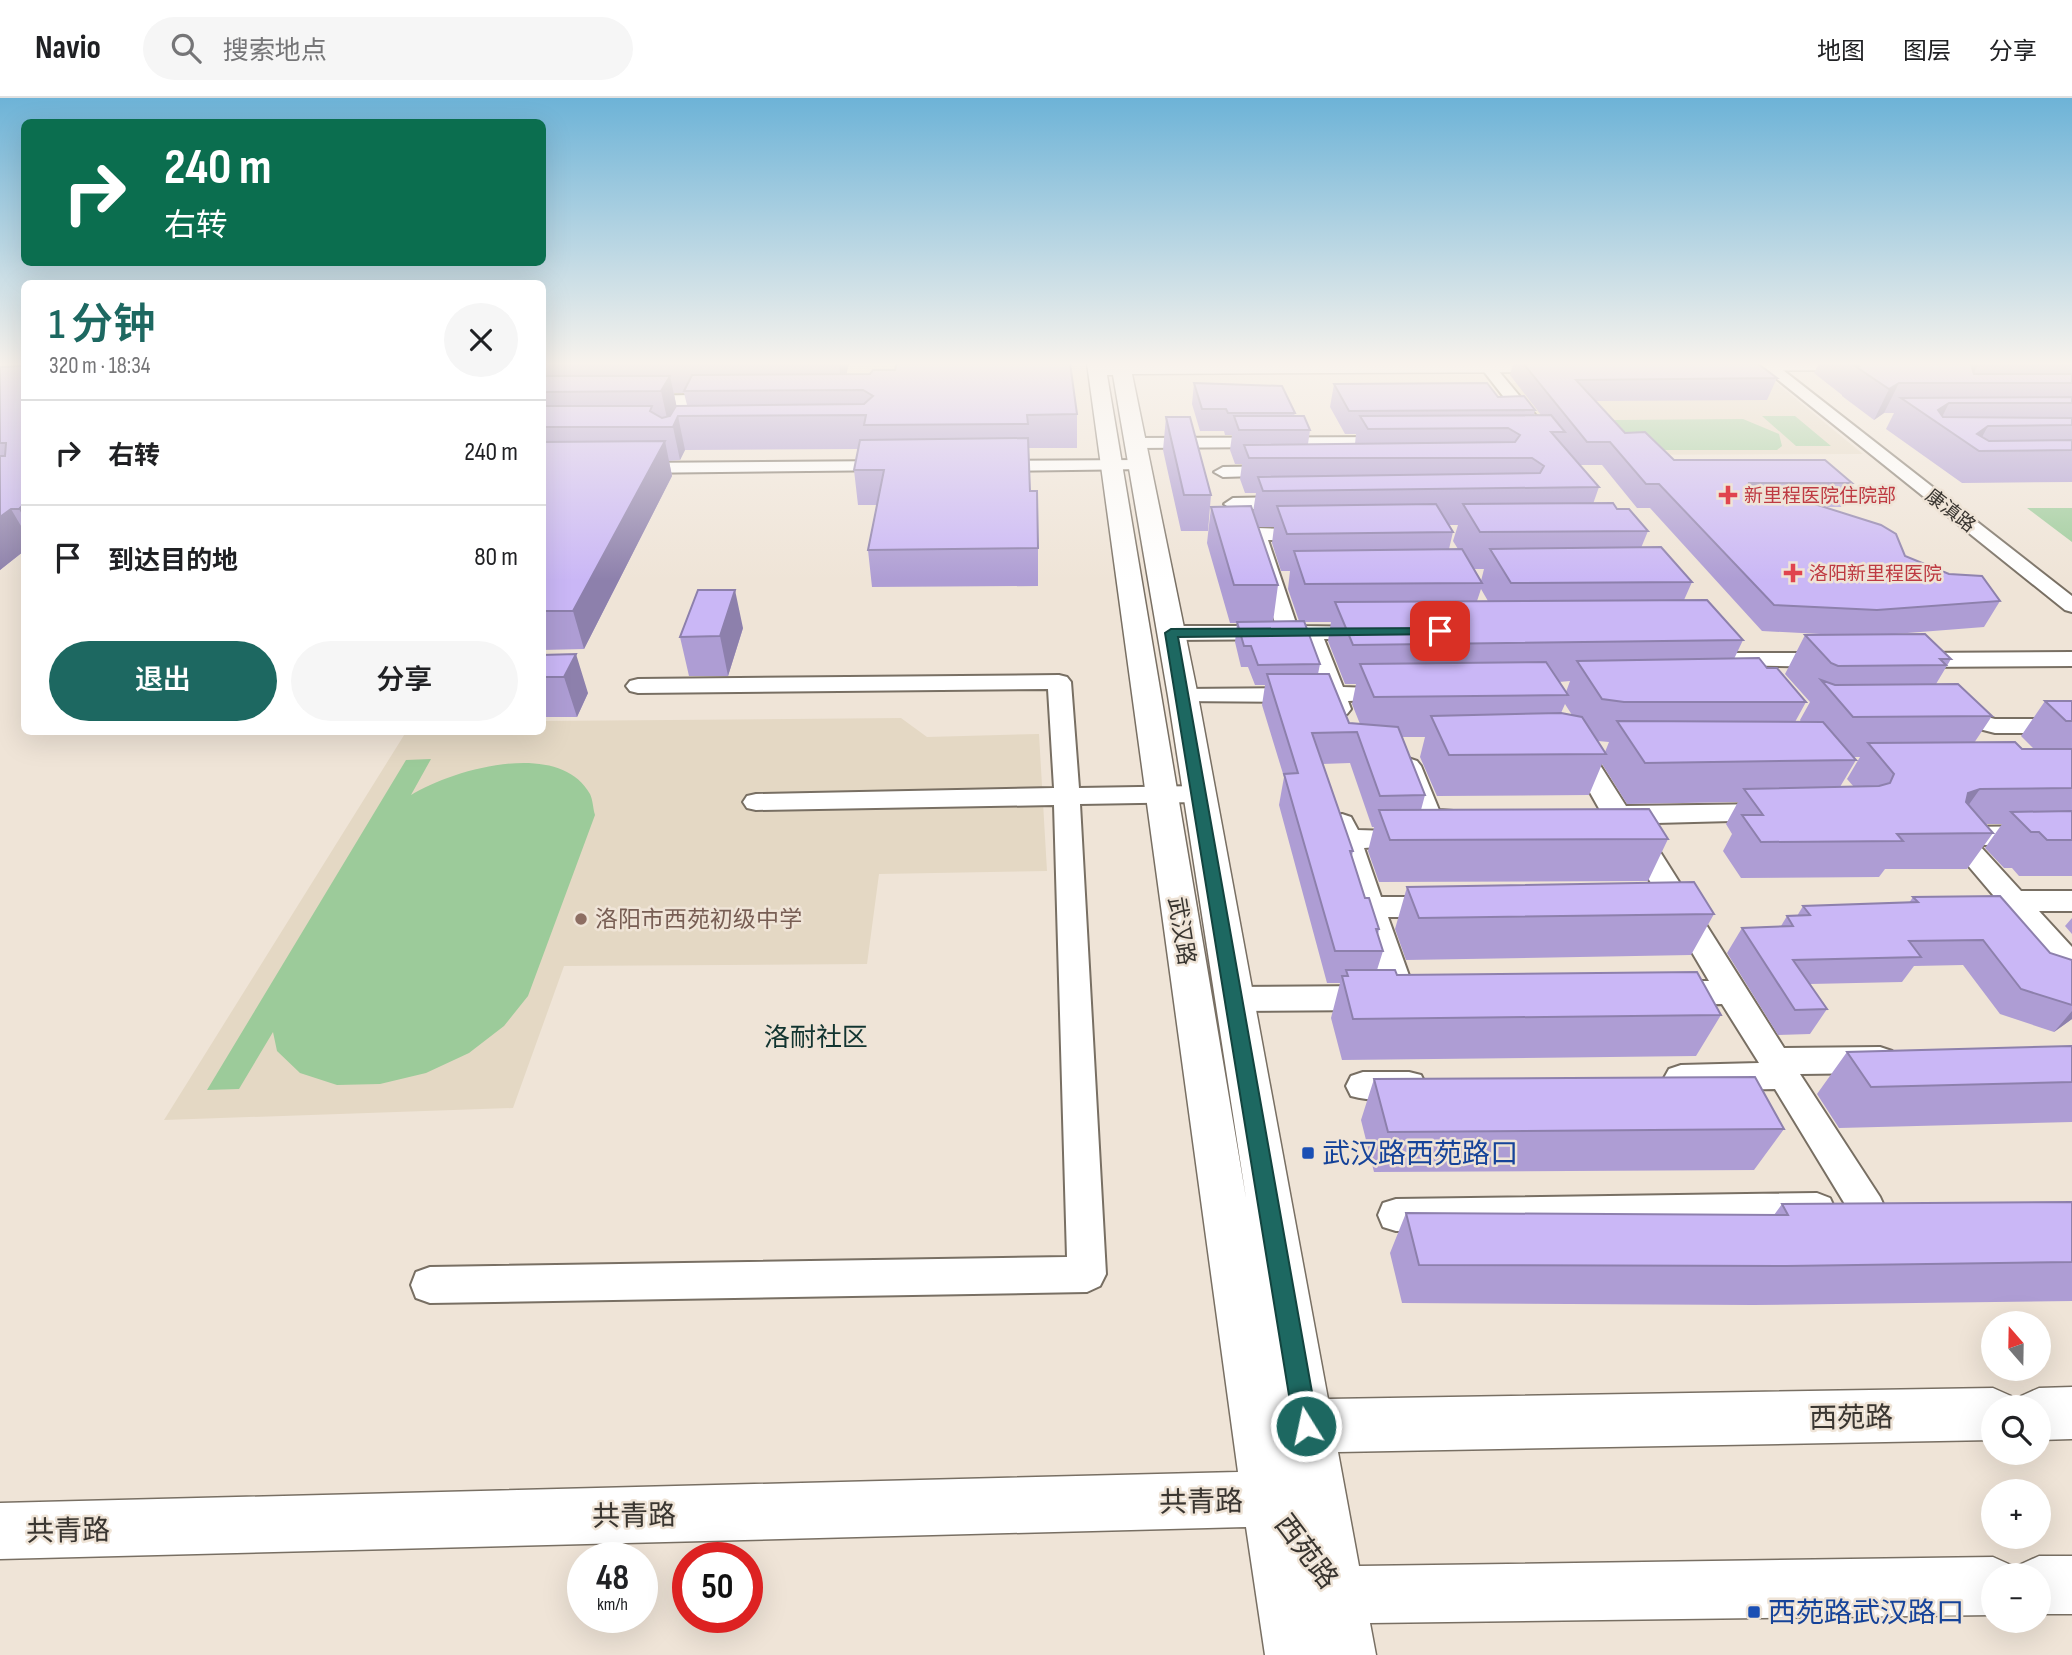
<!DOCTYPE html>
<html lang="zh">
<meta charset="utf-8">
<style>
:root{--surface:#fff;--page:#f6f6f6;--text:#202124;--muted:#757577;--line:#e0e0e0;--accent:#1d6861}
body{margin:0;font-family:"Sofia Sans Condensed","Noto Sans SC",sans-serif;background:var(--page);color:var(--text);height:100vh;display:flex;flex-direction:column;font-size:26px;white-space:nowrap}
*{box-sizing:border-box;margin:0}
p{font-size:23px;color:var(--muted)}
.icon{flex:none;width:38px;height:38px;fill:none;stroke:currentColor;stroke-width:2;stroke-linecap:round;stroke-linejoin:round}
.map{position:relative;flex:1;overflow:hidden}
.panel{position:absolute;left:21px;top:182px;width:525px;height:455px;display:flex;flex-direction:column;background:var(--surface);border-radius:10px;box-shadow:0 7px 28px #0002}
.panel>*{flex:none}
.banner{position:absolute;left:21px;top:21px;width:525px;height:147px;border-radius:10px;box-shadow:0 7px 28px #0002;background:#0b6e4f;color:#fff;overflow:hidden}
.needle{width:46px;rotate:340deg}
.fabs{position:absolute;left:1981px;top:1213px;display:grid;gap:14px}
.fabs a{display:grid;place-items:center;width:70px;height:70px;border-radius:50%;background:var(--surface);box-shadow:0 7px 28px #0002;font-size:35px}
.speed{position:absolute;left:567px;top:1444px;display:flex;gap:14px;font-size:35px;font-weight:700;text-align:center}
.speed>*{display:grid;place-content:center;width:91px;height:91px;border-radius:50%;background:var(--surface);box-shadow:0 7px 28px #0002;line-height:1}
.speed small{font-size:18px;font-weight:400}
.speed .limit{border:10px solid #d22;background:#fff;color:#111}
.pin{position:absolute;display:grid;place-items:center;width:60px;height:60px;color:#fff;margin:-30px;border-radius:14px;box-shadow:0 4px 10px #0006}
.me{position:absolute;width:77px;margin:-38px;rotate:350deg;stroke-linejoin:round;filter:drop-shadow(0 0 5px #0008)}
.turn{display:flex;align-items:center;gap:24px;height:147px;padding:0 28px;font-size:32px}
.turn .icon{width:91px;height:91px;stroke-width:2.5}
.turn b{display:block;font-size:49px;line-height:60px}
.round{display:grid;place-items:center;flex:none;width:74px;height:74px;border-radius:37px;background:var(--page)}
.overview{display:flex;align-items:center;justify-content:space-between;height:119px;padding:0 28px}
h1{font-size:42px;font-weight:600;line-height:52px;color:var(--accent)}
.cta{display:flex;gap:14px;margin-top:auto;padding:14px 28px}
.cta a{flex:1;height:80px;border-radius:42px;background:var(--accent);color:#fff;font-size:28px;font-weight:600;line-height:80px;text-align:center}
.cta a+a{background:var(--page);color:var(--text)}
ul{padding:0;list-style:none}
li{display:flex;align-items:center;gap:21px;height:105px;padding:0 28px;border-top:2px solid var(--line)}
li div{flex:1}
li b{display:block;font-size:26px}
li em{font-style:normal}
header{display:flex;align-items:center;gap:42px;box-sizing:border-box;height:98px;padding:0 35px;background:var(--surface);border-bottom:2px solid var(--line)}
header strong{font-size:33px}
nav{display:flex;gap:38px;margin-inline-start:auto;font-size:24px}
.search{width:490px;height:63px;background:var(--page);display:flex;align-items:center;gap:18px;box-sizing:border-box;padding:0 24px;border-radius:38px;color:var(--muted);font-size:26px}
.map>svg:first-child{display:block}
.education{fill:#e4d8c4}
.green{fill:#9ccb9a}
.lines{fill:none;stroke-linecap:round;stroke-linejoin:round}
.minor-casing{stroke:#786f63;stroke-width:4}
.major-casing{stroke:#786f63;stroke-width:3}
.minor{fill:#fff;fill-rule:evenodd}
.major{fill:#fff;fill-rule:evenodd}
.wall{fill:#ae9dd4;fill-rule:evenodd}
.shaded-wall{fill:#8d80ac}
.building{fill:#cab7f6;stroke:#8d80ac;stroke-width:2}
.route{fill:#1d6861;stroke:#13443f;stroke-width:2}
.health-dot{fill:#e0444e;stroke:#efe4d7;stroke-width:2.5}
.education-dot{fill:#8d6e63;stroke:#efe4d7;stroke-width:2.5}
.transit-dot{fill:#1a4fb4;stroke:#efe4d7;stroke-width:2.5}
.labels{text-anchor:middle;stroke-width:5;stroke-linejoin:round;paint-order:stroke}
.far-health-label{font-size:19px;fill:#be3a42;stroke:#efe4d7;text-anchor:start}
.far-street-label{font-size:19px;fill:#393530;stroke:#efe4d7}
.education-label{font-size:23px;fill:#785e54;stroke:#efe4d7;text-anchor:start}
.street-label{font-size:23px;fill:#393530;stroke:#efe4d7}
.quarter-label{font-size:26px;fill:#123430;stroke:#efe4d7}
.near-transit-label{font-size:28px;fill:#164399;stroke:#efe4d7;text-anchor:start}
.near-street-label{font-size:28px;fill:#393530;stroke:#efe4d7}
</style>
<header>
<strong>Navio</strong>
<div class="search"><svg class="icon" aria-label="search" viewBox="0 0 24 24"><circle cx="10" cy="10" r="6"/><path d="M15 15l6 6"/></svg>搜索地点</div>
<nav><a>地图</a><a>图层</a><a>分享</a></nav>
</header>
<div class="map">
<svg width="2072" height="1557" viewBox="0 0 2072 1557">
<rect width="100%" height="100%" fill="#efe4d7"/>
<!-- education -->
<path class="education" d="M1775,284L1863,356L1567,357L1511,285Z
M901,620L927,639L1039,636L1047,773L879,776L867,866L564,868L513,1010L164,1022L406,634H542L543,623Z"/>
<!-- green -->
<path class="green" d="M1762,318H1795L1831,348H1796Z
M1743,321L1779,336L1782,348L1777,352H1646L1607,325L1615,322Z
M2027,410H2072V444Z
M431,661L411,697C452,672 559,640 590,696C593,702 593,711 595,717L528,898L504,928L469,955L426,975L380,986L337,987L300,975L277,953L273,934L239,991L207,992L406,662Z"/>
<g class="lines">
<!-- minor casing -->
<g class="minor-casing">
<path id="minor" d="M1482,265H1492L1542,325V333H1530L1482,271Z
M1757,265H1774L2072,498V514L2065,512Z
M691,297L699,302L683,333L675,338L667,333L680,307L636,308L628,303L636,298Z
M1394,339L1403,344L1400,348L1136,350L1127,345L1136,340Z
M1140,362L1149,367L1146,371L992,373L983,368L992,363Z
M892,363L898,364L901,368L898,372L632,375L623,370L632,365Z
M1279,368L1288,373L1285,377L1223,379L1214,374L1223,369Z
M1293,399L1302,405L1300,409L1233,412L1224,406L1233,400Z
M1256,430L1318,432L1321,436L1311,442H1268L1297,528L1376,529L1379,534L1368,541H1324L1343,589L1398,591L1402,596L1398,601L1348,603L1351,611L1347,616H1331L1325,604L1175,603L1171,598L1175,593L1183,591L1320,590L1303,541L1171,542L1160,535L1171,528H1276L1246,436Z
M2072,554V568L1913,569L1902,562L1913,555Z
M1724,555H1830L1841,562L1830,569L1716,567L1713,562Z
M1059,577L1067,579L1071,584L1079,690L1199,688L1208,690L1212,696L1208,702L1199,704L1080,706L1106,1176L1100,1188L1087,1194L430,1205L416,1200L411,1187L416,1174L430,1169L1067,1159L1054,707L756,712L747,710L743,704L747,698L756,696L1054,690L1048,591L638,595L630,593L626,588L630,583L638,581Z
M1952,610L1995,621H2072V635H1995L1944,622L1940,617L1944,612Z
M1577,643L1586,645L1626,708L1770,706L1779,708L1783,714L1779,720L1770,722L1618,726L1606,723L1565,650L1568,645Z
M1408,660L1417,663L1421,668L1439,712L1468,714L1472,720L1468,726L1430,730L1421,727L1395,668L1399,663Z
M1342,716L1351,719L1358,732L1419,734L1423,740L1419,746L1364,750L1381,799H1441L1451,802L1455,809L1451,816L1441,819H1388L1417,900L1412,908L1401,912L1390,908L1388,904L1385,908L1374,912L1233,913L1222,909L1217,901L1222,893L1233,889L1374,888L1383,891L1329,725L1333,719Z
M1635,727L1645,730L1784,950L1880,949L1892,953L1896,962L1892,971L1880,975L1800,976L1880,1099L1885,1110L1880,1121L1867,1126L1854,1121L1775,991L1681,993L1669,989L1664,980L1669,971L1681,967L1759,965L1722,906L1670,907L1659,903L1655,895L1659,887L1670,883H1709L1622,736L1625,730Z
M2072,728V746L1979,747L2021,793H2072V813H2039L2072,849V880L2061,877L1943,738L1946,732L1956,729Z
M1363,974H1409L1421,977L1426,987L1421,997C1400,1003 1372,1004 1351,998L1346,988L1351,978Z
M1817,1095L1830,1100L1835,1111L1830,1122L1817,1127L1396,1133L1383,1129L1378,1117L1383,1105L1396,1101Z"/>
</g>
<!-- major casing -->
<g class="major-casing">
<path id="major" d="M1087,265H1568L1570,268L1561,274L1132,276L1198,598L1328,1301L1993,1290L2011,1298L2016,1309L2021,1298L2039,1290L2072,1289V1341L2039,1342V1309H1993V1342L1338,1354L1359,1468L1993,1459L2013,1468L2016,1474L2019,1467L2039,1458H2072V1516H2039V1477H1993V1517L1370,1525L1376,1557H1265L1246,1429L0,1461V1405L1238,1374ZM1107,277H1113L1168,598L1246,1100Z
M1704,265H1874L1875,266L1866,272L1712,273L1705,271Z"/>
</g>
<!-- minor -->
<use href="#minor" class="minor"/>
<!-- major -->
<use href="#major" class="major"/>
</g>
<!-- wall -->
<path class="wall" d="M542,265H849L846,276L1077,316V350H1029L1030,393L1038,450V488L872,489L868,452L877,407H858L854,372L858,351L685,352L680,362L669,363L672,378L584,551L542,552ZM674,295H684L687,307L676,308Z
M1513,265H1757L1777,280L1767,302L1596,303L1625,335L1674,362L1852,385L1841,409H1823L1905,458L2000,503L1984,529L1882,537L1951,561L1936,586L1992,618L1974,645L2022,651H2034L2021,638L2045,603H2072V778H2019L2012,770H2004L1985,750L2002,726H1986L1993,735L1967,771H1885L1879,779L1741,780L1723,753L1732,736L1726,726L1738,704L1627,706L1602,666L1589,697L1437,698L1420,659L1425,639H1402L1425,697L1421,712L1668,741L1648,783L1379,784L1368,753L1374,729H1372L1350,665L1322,666L1353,753L1352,758L1365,800L1379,831L1378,837L1383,853L1377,872L1397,877L1721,917L1696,958L1342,962L1331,920L1340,885H1327L1279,707L1284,679L1262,607L1265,587H1255L1248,569H1241L1235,544L1237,525H1230L1207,445L1211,409L1253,414L1256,395H1245L1240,381L1242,366H1235L1230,352L1232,337H1225L1224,333H1200L1192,306L1194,285L1295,315L1294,318L1310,332L1308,346H1355L1356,336H1345L1330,309L1334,286L1498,299L1535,312L1534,317H1541L1510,277ZM1580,367H1602L1637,410H1650L1762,533L1839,537H1805L1785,576L1810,604L1800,622L1801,624H1795L1806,604L1767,570L1734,561L1743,542L1684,502L1692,484L1641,450L1648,433L1617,411L1593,406L1599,389ZM1448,427H1458L1453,443L1458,451H1449L1453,434ZM1258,429H1274L1272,445L1281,473H1290L1288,491L1299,523L1273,524L1278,487ZM1474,471H1484L1481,483ZM1481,491L1488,503H1477ZM1304,524H1331L1328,543L1345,586H1356L1352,606L1360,626L1349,625L1318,576L1320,566ZM1570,583L1566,594L1559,584ZM1565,606L1572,617L1561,615ZM1598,643L1609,644L1605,654ZM1854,659H1860L1847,681L1854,689H1840L1856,662Z
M1819,265H2072V384L1962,385L1886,331L1894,315H1884L1874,322L1842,298V297L1814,275Z
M24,268V453L0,472V269Z
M1166,319L1211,397L1208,433H1181L1163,352Z
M743,530L728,578H689L680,539Z
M542,557L588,595L577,619H542Z
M1407,789L1714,816L1691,857L1406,862L1395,831Z
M1913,799L2050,855L2072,862V921L2054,934L2000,916L1963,867L1914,868L1902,884L1810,886L1827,911L1810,936L1778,937L1727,855L1742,830L1781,828L1787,818H1797L1803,808L1909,805Z
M2072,820V836L2065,828Z
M2072,948V1024L1839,1030L1817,996L1847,954Z
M1374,981L1784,1031L1754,1072L1374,1074L1361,1022Z
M2072,1104V1203L1753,1207L1402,1205L1390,1155L1406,1115L1774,1117L1782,1106Z"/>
<!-- shaded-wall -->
<path class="shaded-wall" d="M839,265H849L843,292H842Z
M1974,265H1979L1968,285L1971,266Z
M670,278L677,310L668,325L661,293Z
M1899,285L1884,315L1874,322L1889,291Z
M1949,305L1939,325L1938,312Z
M678,318L685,352L680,362L673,329Z
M1988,328L1976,350L1977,336Z
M665,343L672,378L584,551L573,513Z
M24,406V420L19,411Z
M11,411L24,433V453L0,472V419Z
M735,492L743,530L728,578L720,538Z
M576,556L588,595L577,619L564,579Z
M1980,691L1955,726L1968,695Z
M2072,913V921L2054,934Z"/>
<!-- building -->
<path class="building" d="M897,265H1070L1077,316L1027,317L1028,326L864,327L866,317L678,318L673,329H542V308H652L650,313L662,320L670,318L676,308L864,306L873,298L863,292L684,293L692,277L870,276L873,272H895Z
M1523,265H1757L1777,280L1576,282L1625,335L1645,334L1674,362H1825L1852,385H1748L1881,427L1896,436L1905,458L1949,476L1982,478L2000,503L1877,512L1774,507L1659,386H1646L1610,344H1587Z
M1853,265H1974L1971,266L1974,276H2072V285H1899L1889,291L1855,268H1858Z
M24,268V406L19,411H11L0,419V358H5L6,345H0V269Z
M542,278H670L661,293L542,294Z
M1194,285L1282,288L1295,315H1228L1226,311H1202Z
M1487,285L1498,299L1524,298L1535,312L1349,313L1334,286Z
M2072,299V305H1949L1938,312L1943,319L2072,320V327L1988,328L1977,336L1989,343L2072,342V352L1979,353L1901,300Z
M1551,317L1565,334H1551L1599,389L1263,393L1258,379L1540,375L1544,368L1532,360H1249L1244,347L1515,344L1520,337L1508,330L1368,331L1360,318Z
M1234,318H1304L1310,332H1239Z
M1166,319H1190L1211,397H1184Z
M1028,340L1030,393H1037L1038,450L868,452L884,372H854L860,342Z
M665,343L573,513H542V344Z
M1613,405L1617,411H1629L1648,433L1480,434L1463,406Z
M1436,406L1453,434L1287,436L1277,408Z
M1251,408L1278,487H1234L1211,409Z
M1661,449L1692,484L1511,485L1490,451Z
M1462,451L1482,485L1305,486L1294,453Z
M698,492H735L720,538L680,539Z
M1707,502L1743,542L1353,547L1335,504Z
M1304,523L1320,566L1258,567L1251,548H1244L1237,524Z
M1925,536L1951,561H1940L1946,567L1838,568L1831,565L1805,537Z
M576,556L564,579H542V557Z
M1759,560L1767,570H1777L1806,604H1624L1602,601L1577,563Z
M1546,564L1568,597L1374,599L1360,566Z
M1267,576H1329L1349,625L1398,629L1425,697L1380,698L1357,634L1312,635L1353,753H1350L1365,800H1369L1379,831H1376L1383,853H1335L1284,676L1298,675Z
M1821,582L1835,587L1958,586L1992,618L1853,619Z
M2045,603H2072V623H2066Z
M1561,615L1582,619L1606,656L1449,657L1431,618Z
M1617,623L1823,624L1856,662L1645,665Z
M2015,644L2022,651H2072V690L1980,691L1968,695L1966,704L1993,735L1897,736L1903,743L1761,744L1742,717H1763L1744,691L1879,688L1890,685L1894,676L1868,645Z
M1649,711L1668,741L1390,742L1379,712Z
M2072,713V742H2047L2039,734H2031L2011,714Z
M1694,784L1714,816L1419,820L1407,789Z
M2000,798L2050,855L2072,862V907L2021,891L1983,842L1909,843L1921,859L1793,862L1827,911L1795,912L1742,830L1793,828L1787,818L1810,817L1803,808L1918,804L1913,799Z
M1346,872H1395L1397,877L1697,874L1721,917L1353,921L1342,878H1348Z
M2072,948V984L1871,989L1847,954Z
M1755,979L1784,1031L1388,1034L1374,981Z
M2072,1104V1164L1786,1168L1419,1167L1406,1115L1788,1117L1782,1106Z"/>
<!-- sky -->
<linearGradient id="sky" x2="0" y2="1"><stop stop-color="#6db3d7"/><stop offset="0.55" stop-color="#f8f3ed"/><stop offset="1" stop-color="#f8f3ed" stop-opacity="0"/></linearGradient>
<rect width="2072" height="483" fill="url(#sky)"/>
<!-- route -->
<path class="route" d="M1440,530L1446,533L1444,536L1178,539L1318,1328L1315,1336L1306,1339L1298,1336L1294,1328L1165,535L1171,531Z"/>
<!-- markers -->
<g class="health-dot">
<path d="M1724.5 386.5h7v7h7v7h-7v7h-7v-7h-7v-7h7z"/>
<path d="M1789.5 464.5h7v7h7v7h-7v7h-7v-7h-7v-7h7z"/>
</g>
<circle class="education-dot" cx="581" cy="821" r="7"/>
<g class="transit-dot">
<rect x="1301" y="1048" width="14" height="14" rx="3.5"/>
<rect x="1747" y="1507" width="14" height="14" rx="3.5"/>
</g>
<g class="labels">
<!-- far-health labels -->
<g class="far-health-label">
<text x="1744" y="404">新里程医院住院部</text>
<text x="1809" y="482">洛阳新里程医院</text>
</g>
<!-- far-street labels -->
<g class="far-street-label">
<text transform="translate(1951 412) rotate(38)" y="7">康滇路</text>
</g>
<!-- education labels -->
<g class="education-label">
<text x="595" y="829">洛阳市西苑初级中学</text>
</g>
<!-- street labels -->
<g class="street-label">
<text transform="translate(1182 833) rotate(81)" y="8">武汉路</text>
</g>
<!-- quarter labels -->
<g class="quarter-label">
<text x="816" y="948">洛耐社区</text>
</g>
<!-- near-transit labels -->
<g class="near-transit-label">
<text x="1322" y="1065">武汉路西苑路口</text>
<text x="1768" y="1524">西苑路武汉路口</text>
</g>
<!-- near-street labels -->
<g class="near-street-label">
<text transform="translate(1851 1319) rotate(-1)" y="10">西苑路</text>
<text transform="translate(1201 1403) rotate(-1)" y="10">共青路</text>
<text transform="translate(634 1417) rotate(-1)" y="10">共青路</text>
<text transform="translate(68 1432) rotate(-1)" y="10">共青路</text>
<text transform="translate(1307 1453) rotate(53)" y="10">西苑路</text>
</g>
</g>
</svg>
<div class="fabs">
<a><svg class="needle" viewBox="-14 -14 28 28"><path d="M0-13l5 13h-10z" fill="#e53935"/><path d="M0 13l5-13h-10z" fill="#757577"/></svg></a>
<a><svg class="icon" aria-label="search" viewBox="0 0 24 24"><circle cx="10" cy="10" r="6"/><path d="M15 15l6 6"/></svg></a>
<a>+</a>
<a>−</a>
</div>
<div class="speed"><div>48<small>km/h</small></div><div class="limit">50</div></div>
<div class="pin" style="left:1440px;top:533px;background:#d93025"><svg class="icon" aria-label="arrive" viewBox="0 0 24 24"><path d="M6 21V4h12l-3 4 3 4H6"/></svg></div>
<svg class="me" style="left:1306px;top:1328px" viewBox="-20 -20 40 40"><circle r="17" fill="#1d6861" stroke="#fff" stroke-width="3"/><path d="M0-11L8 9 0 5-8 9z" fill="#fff"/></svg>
<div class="banner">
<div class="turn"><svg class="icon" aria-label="right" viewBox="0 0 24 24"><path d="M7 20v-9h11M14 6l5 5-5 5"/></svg><div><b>240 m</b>右转</div></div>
</div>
<section class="panel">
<div class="overview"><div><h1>1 分钟</h1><p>320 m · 18:34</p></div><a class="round"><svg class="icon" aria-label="close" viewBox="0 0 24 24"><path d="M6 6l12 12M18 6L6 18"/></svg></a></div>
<ul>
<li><svg class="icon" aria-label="right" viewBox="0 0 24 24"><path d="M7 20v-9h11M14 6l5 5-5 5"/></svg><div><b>右转</b></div><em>240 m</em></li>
<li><svg class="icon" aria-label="arrive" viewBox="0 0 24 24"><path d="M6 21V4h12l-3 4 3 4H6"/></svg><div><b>到达目的地</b></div><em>80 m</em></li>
</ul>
<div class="cta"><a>退出</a><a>分享</a></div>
</section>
</div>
